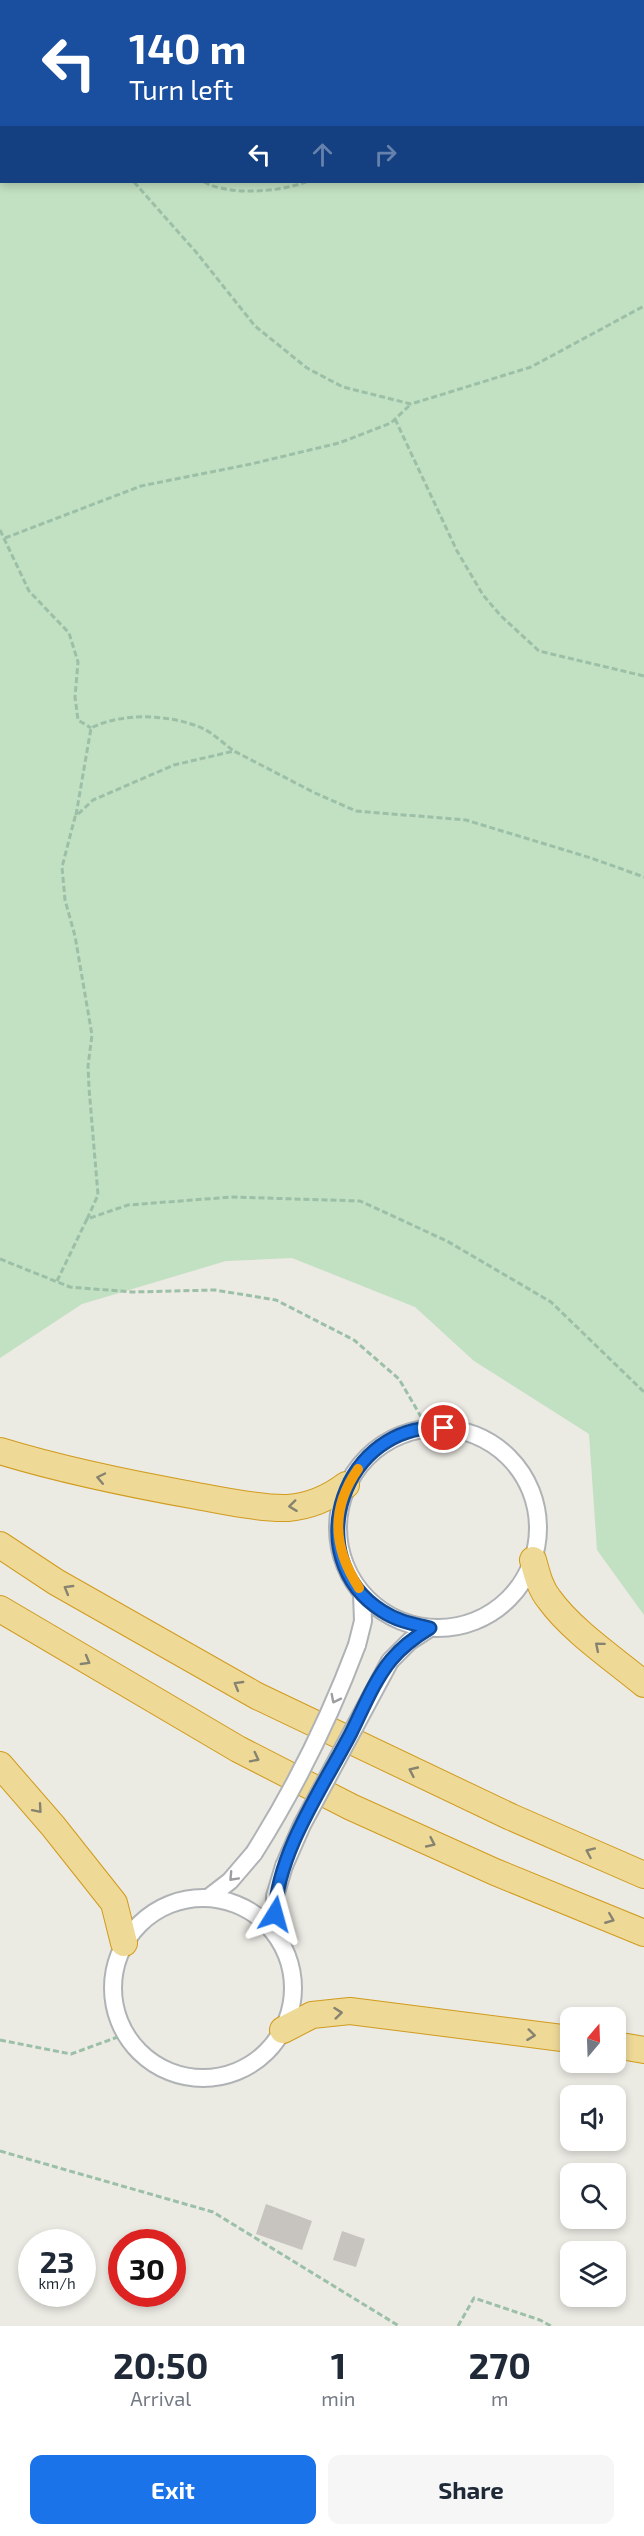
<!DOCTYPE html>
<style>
:root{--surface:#fff;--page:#f6f6f7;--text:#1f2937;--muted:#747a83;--accent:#1a73e8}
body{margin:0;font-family:"Exo 2",sans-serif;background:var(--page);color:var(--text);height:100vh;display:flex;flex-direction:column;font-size:22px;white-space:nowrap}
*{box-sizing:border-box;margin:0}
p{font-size:20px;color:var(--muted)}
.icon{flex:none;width:33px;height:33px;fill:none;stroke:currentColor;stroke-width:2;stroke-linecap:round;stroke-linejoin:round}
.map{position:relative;height:2326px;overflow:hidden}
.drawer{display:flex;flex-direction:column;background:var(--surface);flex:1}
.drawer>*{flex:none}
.top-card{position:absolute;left:0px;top:0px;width:645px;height:183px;box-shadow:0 3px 9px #0003;background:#1a4fa0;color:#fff;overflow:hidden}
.needle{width:39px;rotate:19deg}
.controls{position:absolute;left:560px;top:2007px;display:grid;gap:12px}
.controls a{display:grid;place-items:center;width:66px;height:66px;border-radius:12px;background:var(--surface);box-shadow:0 3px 9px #0003;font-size:30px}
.speed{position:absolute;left:18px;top:2229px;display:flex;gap:12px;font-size:30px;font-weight:700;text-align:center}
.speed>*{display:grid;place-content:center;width:78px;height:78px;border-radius:50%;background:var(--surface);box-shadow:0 3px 9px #0003;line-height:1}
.speed small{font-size:15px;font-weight:400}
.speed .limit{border:9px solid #d22;background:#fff;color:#111}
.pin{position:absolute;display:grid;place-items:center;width:51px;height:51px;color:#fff;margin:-26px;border:3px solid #fff;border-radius:50%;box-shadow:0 2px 6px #0007}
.me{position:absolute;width:66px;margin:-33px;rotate:8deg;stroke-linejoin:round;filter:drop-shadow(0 0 4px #0008)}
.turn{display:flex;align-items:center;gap:21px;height:126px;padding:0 30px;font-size:27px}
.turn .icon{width:78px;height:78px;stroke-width:2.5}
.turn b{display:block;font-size:42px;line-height:51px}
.lanes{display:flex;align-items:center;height:57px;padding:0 30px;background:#0003;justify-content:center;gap:30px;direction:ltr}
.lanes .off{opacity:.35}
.eta{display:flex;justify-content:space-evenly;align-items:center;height:102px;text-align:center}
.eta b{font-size:36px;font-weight:700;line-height:42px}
.action{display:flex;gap:12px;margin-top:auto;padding:12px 30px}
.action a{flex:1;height:69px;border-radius:12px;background:var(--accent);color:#fff;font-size:24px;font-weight:700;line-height:69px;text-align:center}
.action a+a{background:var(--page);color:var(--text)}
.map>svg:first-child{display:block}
.green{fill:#c2e0c2;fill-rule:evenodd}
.building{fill:#c7c4bf}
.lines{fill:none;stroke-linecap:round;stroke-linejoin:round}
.minor-casing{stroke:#b0b3b6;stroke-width:20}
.highway-casing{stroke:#d19b1d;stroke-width:28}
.path{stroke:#9cc0a7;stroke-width:3;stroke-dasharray:6 3;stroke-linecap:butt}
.minor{stroke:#fff;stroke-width:16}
.highway{stroke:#eed997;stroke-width:26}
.minor-bridge-casing{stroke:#b0b3b6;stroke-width:20;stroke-linecap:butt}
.minor-bridge{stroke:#fff;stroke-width:16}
.oneway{stroke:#878371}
.oneway2{stroke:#9d9ea0}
.route-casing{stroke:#114b97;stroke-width:15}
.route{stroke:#1a73e8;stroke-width:10}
.slow{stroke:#f59e0b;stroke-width:10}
</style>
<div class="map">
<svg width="644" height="2326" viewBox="0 0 644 2326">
<rect width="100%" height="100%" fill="#ebeae3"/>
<!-- green -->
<path class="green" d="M0,0H644V1615L597,1550L589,1434L474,1361L415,1307L292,1258L226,1261L82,1304L0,1358ZM2,2H644V182H2Z"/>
<!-- building -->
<path class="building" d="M266,2204L312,2221L302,2250L256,2234Z
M342,2231L365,2239L356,2267L333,2260Z"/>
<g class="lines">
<!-- minor casing -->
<g class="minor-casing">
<path id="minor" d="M338 1528a100 100 0 1 1 200 0a100 100 0 1 1-200 0Z
M357,1645L363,1621L362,1593
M390,1661L410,1641L430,1628
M208,1898L230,1881L254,1853
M113 1988a90 90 0 1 1 180 0a90 90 0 1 1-180 0Z
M274,1932L275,1896L284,1866"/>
</g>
<!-- highway casing -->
<g class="highway-casing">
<path id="highway" d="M0,1451C65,1471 130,1484 197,1496C223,1501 262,1509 288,1508C311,1506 329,1498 346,1485
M0,1545L56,1582L257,1696L511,1817L644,1875
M533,1560C537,1574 540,1588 549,1599C572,1631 614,1659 644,1684
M0,1609L238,1749L351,1807L495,1872L644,1933
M0,1765L53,1826L114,1903L124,1943
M283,2030L312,2015L350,2011L570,2039
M615,2045L644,2050"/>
</g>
<!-- path -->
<path class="path" d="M32,0L33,2
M311,0L312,2
M421,0V2
M456,0L458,2
M0,29L2,30
M0,95L2,91
M0,120L2,119
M134,182L196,252L255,326L307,368L343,387L411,404L531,367L644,306
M204,182C230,196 279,192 306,182
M395,419L457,551L483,595L501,616L539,651L644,676
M0,530L29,591L69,633L78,662L75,697L78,720L91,728
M5,538L141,486L251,464L339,443L391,423L411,404
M76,815L91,728C122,712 172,714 204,729C214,734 224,744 234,751
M87,1219L98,1195L89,1088L88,1066L92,1035L75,936L65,900L62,867L75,817L93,800L174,765L234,751L315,793L356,811L466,820L591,858L644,877
M0,1259L70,1287L132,1292L215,1290L276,1300L354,1340L399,1379L427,1427
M57,1281L87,1219L128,1205L232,1197L360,1201L447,1241L551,1302L644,1392
M0,2040L71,2054L126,2034
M0,2151L213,2212L399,2326
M458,2326L474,2298L540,2320L551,2326"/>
<!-- minor -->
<use href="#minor" class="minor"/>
<!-- highway -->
<use href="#highway" class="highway"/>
<!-- minor-bridge casing -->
<g class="minor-bridge-casing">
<path id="minor-bridge" d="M254,1853C295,1788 330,1717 357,1645
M284,1866L302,1825L390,1661"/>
</g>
<!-- minor-bridge -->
<use href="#minor-bridge" class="minor-bridge"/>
</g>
<!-- one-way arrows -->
<defs><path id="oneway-chevron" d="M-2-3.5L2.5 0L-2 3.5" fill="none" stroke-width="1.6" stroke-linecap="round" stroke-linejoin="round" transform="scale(1.5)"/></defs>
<g class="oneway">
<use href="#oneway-chevron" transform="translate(101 1478) rotate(-168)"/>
<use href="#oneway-chevron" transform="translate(293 1506) rotate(173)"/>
<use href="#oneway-chevron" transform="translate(68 1589) rotate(-150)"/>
<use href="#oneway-chevron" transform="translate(599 1646) rotate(-140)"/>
<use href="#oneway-chevron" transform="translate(86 1661) rotate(30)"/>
<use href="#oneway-chevron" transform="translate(238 1685) rotate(-150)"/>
<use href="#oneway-chevron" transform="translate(255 1758) rotate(27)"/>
<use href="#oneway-chevron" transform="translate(413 1771) rotate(-155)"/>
<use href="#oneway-chevron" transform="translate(38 1809) rotate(49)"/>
<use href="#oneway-chevron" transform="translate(431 1843) rotate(25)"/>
<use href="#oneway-chevron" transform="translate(590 1852) rotate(-156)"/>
<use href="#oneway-chevron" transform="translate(610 1919) rotate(22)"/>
<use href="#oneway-chevron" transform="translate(338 2013) rotate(-6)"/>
<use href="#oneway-chevron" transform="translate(531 2035) rotate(7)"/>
</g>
<g class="oneway2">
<use href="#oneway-chevron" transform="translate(335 1699) rotate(117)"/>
<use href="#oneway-chevron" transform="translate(233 1877) rotate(133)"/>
</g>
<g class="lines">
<!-- route casing -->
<g class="route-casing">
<path id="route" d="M275,1914C277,1853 323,1787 351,1733C363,1709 374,1681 391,1660C402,1647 415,1637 430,1628C413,1624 397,1621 382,1611C297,1557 344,1421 444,1428"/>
</g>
<!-- route -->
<use href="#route" class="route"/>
<!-- slow -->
<path class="slow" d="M358,1469C330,1509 333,1548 359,1588"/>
</g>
</svg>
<div class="controls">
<a><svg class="needle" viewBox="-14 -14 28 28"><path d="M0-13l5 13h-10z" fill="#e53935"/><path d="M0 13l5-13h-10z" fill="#747a83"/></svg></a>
<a><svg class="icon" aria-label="sound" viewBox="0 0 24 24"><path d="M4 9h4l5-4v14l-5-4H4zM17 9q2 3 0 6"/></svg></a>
<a><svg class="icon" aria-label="search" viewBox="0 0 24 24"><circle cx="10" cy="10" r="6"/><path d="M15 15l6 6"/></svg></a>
<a><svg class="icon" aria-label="layers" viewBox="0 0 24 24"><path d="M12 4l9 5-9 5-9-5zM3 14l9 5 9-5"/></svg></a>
</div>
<div class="speed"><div>23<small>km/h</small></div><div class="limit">30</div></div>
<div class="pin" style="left:444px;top:1428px;background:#d93025"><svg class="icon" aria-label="arrive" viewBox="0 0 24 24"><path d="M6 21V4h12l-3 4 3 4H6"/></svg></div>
<svg class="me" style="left:275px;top:1914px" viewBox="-20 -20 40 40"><path d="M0-17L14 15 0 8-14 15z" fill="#1a73e8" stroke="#fff" stroke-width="4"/></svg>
<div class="top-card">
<div class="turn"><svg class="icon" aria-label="left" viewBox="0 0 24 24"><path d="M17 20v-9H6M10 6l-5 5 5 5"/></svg><div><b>140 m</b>Turn left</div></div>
<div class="lanes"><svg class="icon" aria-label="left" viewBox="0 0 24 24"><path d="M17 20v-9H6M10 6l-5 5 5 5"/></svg><svg class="icon off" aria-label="ahead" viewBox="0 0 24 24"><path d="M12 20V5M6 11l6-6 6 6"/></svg><svg class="icon off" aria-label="right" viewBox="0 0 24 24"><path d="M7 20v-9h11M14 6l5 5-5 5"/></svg></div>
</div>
</div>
<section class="drawer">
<div class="eta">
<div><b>20:50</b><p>Arrival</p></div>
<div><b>1</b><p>min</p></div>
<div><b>270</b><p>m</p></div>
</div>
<div class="action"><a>Exit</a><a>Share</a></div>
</section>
